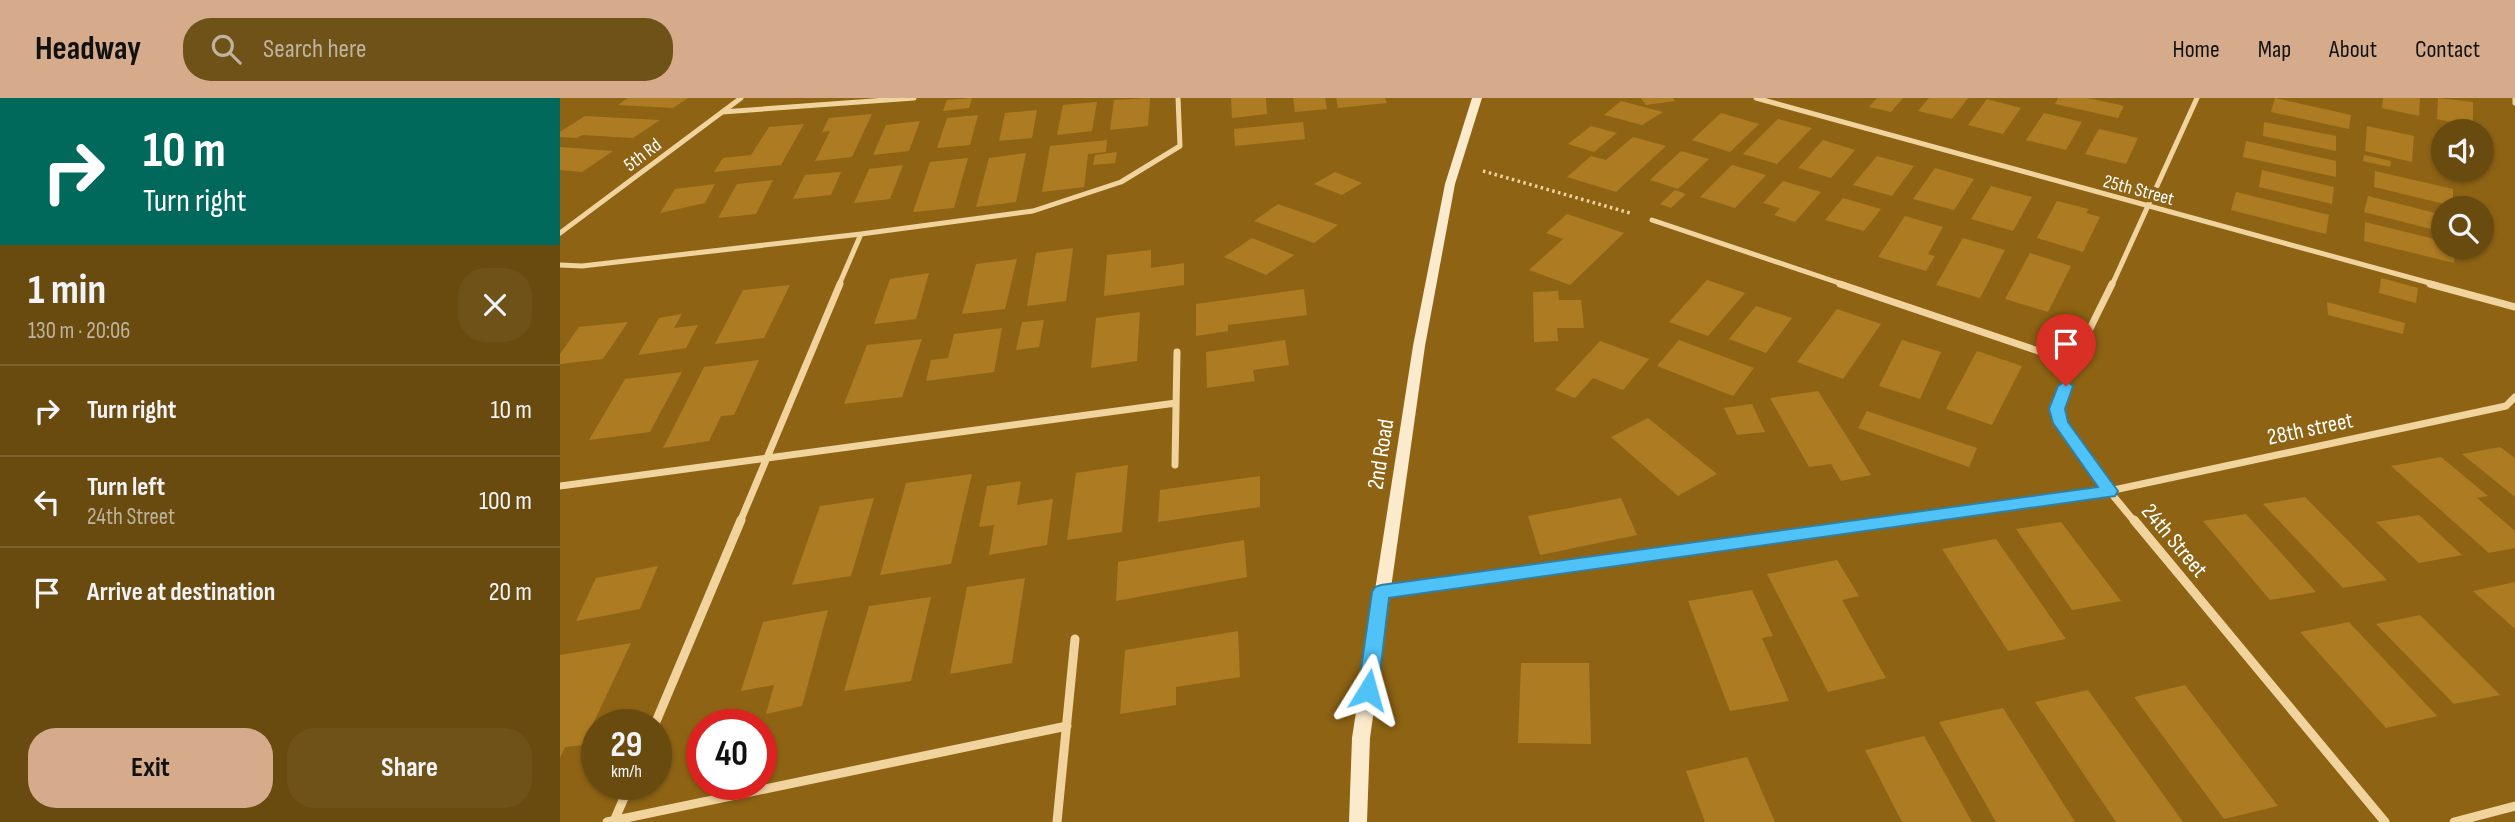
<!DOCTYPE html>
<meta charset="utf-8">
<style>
:root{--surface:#6a4b0f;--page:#6f5218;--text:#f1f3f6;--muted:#beb39e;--line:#7d632f;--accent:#d6ab8b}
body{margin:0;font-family:"Sofia Sans Condensed",sans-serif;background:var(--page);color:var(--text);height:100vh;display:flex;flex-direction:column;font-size:26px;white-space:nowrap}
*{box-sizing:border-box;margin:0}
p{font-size:23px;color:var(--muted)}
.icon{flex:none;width:38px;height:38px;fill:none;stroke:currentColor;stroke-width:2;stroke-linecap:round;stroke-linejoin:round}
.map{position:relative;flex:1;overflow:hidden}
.sheet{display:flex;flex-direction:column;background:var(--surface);width:560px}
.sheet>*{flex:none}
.banner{background:#00695c;color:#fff;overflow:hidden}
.buttons{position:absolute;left:1871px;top:21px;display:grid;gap:14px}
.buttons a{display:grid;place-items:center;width:63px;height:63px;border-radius:50%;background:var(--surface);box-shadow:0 2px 5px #0004;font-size:35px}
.speed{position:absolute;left:21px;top:611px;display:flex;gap:14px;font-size:35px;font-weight:700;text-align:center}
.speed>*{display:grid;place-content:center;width:91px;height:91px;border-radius:50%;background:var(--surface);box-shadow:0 2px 5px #0004;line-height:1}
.speed small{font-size:18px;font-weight:400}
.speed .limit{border:10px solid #d22;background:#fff;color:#111}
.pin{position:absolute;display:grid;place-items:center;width:60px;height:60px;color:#fff;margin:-72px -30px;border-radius:50% 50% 50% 0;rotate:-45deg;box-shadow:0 0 7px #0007}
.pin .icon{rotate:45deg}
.me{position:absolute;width:77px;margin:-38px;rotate:8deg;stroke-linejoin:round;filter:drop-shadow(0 0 5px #0008)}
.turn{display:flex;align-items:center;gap:24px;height:147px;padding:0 28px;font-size:32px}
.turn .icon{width:91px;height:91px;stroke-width:2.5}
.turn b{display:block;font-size:49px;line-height:60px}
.round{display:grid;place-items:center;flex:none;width:74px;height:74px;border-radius:28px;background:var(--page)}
.summary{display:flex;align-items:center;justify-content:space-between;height:119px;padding:0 28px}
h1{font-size:42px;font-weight:700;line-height:52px}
.primary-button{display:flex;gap:14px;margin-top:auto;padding:14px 28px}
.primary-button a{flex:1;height:80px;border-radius:28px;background:var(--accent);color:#111;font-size:28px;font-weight:700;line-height:80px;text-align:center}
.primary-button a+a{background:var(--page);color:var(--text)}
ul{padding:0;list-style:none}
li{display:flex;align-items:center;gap:21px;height:91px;padding:0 28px;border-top:2px solid var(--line)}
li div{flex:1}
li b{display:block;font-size:26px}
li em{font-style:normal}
header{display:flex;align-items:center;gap:42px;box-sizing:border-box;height:98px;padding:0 35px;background:var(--accent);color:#111}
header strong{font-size:33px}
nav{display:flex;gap:38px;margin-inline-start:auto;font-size:24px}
.search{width:490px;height:63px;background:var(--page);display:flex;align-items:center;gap:18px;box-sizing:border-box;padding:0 24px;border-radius:28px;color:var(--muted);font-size:26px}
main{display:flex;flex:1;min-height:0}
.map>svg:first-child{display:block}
.building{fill:#ad7b22}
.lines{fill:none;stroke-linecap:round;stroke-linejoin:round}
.path{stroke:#f1d39e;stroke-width:3.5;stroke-dasharray:2.5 3.5;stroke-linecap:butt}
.street-far2{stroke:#f1d39e;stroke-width:5}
.street-far1{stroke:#f1d39e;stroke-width:7}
.street{stroke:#f1d39e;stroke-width:9}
.secondary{fill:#fbebcc;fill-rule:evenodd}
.route{fill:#4fc3f7;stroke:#337fa1;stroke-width:2}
.labels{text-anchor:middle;stroke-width:7;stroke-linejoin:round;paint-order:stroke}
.far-street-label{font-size:19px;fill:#fff;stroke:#8e6414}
.street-label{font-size:23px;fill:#fff;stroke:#8e6414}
</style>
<header>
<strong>Headway</strong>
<div class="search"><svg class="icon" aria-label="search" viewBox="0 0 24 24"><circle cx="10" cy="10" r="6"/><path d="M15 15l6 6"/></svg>Search here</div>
<nav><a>Home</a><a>Map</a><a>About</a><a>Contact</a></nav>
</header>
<main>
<section class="sheet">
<div class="banner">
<div class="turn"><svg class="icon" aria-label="right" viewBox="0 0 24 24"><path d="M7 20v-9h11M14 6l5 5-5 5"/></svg><div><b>10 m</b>Turn right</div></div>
</div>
<div class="summary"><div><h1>1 min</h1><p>130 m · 20:06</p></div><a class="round"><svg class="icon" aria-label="close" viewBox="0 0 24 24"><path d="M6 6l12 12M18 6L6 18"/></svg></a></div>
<ul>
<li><svg class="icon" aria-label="right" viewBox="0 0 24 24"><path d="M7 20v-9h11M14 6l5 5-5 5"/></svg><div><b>Turn right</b></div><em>10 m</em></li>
<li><svg class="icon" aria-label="left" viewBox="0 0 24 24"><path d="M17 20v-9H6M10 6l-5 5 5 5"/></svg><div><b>Turn left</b><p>24th Street</p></div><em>100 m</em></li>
<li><svg class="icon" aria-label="arrive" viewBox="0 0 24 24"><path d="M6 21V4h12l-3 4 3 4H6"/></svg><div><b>Arrive at destination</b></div><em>20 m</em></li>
</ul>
<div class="primary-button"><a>Exit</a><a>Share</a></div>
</section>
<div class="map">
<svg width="1955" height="724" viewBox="0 0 1955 724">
<rect width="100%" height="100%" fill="#8e6414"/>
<!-- building -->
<path class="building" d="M68,0H128L113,10L58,7Z
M412,0L409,10L383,13L387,2Z
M590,0L588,28L550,32L554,2Z
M671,0H706L707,16L672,20Z
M733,0H765L767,11L735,14Z
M776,0H825L827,5L778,10Z
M1081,0H1113L1115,3L1086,7Z
M1317,0H1343L1331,14L1309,9Z
M1369,0H1408L1392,21L1358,13Z
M1498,0H1528L1564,8L1558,20L1495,6Z
M1715,0L1791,17L1789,31L1711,14Z
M1823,0H1860L1859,18L1822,10Z
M1878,0L1913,4V29L1877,21Z
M1427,1L1461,10L1443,36L1408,27Z
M1061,3L1103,14L1082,27L1044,17Z
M537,4L532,33L497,37L503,7Z
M477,12L472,40L439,43L445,15Z
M1161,15L1199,26L1170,54L1132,42Z
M1484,15L1522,24L1506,52L1466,42Z
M312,16L292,59L255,63L270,33L262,34L269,20Z
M418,17L410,47L377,50L387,20Z
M25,18L100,22L73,40L22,37L17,40L0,39V34Z
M1218,21L1252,30L1217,66L1183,56Z
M360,23L349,53L313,57L326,27Z
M743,24L745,41L675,48L674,31Z
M1704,24L1776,38V53L1703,38Z
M244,26L221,67L154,74L163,60L191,57L209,29Z
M1031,28L1057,35L1034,54L1008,46Z
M1807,28L1854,38L1852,64L1805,53Z
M1539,31L1578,40L1566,66L1525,56Z
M1073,39L1106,48L1056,94L1007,79L1031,58L1046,62Z
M547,42L546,54L528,56L524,89L482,94L490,48Z
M1263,42L1295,52L1271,80L1238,70Z
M1686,43L1776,63V79L1683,59Z
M0,49L53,53L22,74L0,72Z
M1121,53L1149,61L1118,91L1090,82Z
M557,54L555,65L533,67L535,57Z
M466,55L456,104L416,109L429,60Z
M1804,57L1831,63L1830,69L1803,63Z
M1317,58L1354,68L1332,98L1293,87Z
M408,60L394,110L353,114L370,64Z
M343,67L330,101L294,105L309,71Z
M1172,67L1206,77L1175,110L1140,99Z
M1375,70L1414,81L1394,112L1353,101Z
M1702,72L1774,89L1772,106L1699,89Z
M1815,73L1893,91V108L1814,89Z
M281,74L271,97L233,101L245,77Z
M775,74L802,85L782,97L754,86Z
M213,82L196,116L158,120L177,86Z
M1223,83L1261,94L1235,124L1214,117L1220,110L1203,105Z
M155,86L145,105L100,115L115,91Z
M1431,88L1472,99L1453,133L1411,121Z
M1115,92L1126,96L1111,110L1100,106Z
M1676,94L1769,117L1766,136L1671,112Z
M1808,98L1883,117V134L1804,114Z
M1283,100L1321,111L1304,133L1265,122Z
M1497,103L1529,111L1526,115L1540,119L1523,154L1477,140Z
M718,106L778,127L754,145L694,123Z
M1007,116L1064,135L1010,187L969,172L1003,141L986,135Z
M1345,118L1383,129L1368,156L1375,158L1366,173L1318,159Z
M1805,124L1883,143V149H1895L1894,165L1804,143Z
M692,140L734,157L706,177L664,159Z
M1403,140L1445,152L1420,200L1376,187Z
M513,150L506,203L467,208L476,155Z
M591,152V170L624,165V187L544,198L547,157Z
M1470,155L1511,168L1488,214L1445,201Z
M457,161L445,211L402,216L416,166Z
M369,175L356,221L314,226L330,181Z
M1821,180L1858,190L1856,205L1819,195Z
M1147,182L1185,195L1148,238L1109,224Z
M230,187L204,240L155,246L183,192Z
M744,191L747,217L668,227V233L636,238V206Z
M998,193L999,202H1021L1024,230H997L998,243L974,244L973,194Z
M1767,204L1845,225L1843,236L1768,217Z
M1196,208L1232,220L1206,255L1169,241Z
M1277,211L1321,226L1283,281L1237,264Z
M580,214L577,263L531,270L536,220Z
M122,216L114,230L138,227L126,250L78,257L99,220Z
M484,222L479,249L456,252L462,224Z
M68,224L43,261L0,266V256L19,229Z
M442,230L434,274L366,283L371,262L388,260L394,236Z
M362,241L342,299L284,306L307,247Z
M725,242L729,267L693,272L695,283L647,290L646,254Z
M1119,242L1194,270L1173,298L1097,268Z
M1342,242L1381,254L1360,301L1319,288Z
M1040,243L1089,261L1063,292L1033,280L1015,300L995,292Z
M1417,253L1462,268L1432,327L1386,311Z
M199,262L174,317L161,318L149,343L103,350L144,269Z
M122,274L90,334L29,342L65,281Z
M1258,293L1311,377L1281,383L1271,366L1249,369L1210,300Z
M1192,306L1205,334L1177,337L1164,310Z
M1307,313L1417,350L1409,369L1298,330Z
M1088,320L1157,376L1118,398L1051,339Z
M1940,349L1955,360V399L1902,356Z
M1881,359L1928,398L1917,400L1955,433V450L1929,455L1831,368Z
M568,367L562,434L507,442L516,375Z
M412,376L391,466L320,477L346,385Z
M700,378V409L598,424L600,392Z
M461,383L457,407L493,401L487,447L429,457L434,427L419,429L427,388Z
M1745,399L1827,482L1783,490L1703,406Z
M314,400L291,478L232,487L260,408Z
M1061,400L1077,437L980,457L968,418Z
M1686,416L1756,494L1710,502L1643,423Z
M1859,417L1902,457L1859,465L1816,424Z
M1501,424L1561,503L1512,512L1456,431Z
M1436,441L1506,541L1448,553L1382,451Z
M684,442L687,479L556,503L558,464Z
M1277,462L1299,498L1282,502L1326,580L1268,594L1207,476Z
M98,468L80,511L16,523L36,480Z
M465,480L452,565L390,576L407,489Z
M1955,484V531L1913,493Z
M1192,492L1213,538L1202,540L1229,603L1170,613L1128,503Z
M371,499L351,583L284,593L309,508Z
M268,512L242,608L206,616L214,587L181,593L203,524Z
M1860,517L1940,597L1894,606L1816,526Z
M1789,524L1877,618L1826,630L1740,534Z
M678,533L680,579L616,589V607L560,616L565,552Z
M71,545L23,647L5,649L0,660V557Z
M961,565H1029L1031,646L958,645Z
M1625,587L1718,708L1664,721L1574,599Z
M1528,592L1623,724H1556L1475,604Z
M1443,610L1515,724H1436L1379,624Z
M1364,638L1412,724H1342L1305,652Z
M1187,659L1215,724H1145L1126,673Z"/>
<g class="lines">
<!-- path -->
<path class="path" d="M923,73L1070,115"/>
<!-- street-far2 -->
<path class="street-far2" d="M1196,0L1877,187
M1955,0V5
M162,14L354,0
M1092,122L1285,187
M0,135L181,0
M0,167L22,168L301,136
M279,187L301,136L473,113L561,84L620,48L618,0
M1552,187L1637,0"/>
<!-- street-far1 -->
<path class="street-far1" d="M1280,186L1514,265
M1552,186C1542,207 1495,297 1498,314C1502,337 1558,404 1575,424
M1870,186L1955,209
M615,367L617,254
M0,388L616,305
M180,424L280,186
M1324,424L1549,393L1946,308L1955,299"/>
<!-- street -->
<path class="street" d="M1574,422L1825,724
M822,494L1337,422
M95,626L181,422
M54,723L70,686
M47,724L507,628
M497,724L515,541
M1894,724L1955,708"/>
<!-- secondary -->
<path class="secondary" d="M912,0H922L895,86L865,248L810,640L807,724H789L792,640L853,248L885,86Z"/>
</g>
<!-- route -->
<path class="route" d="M1506,283L1513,288L1505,311L1508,324L1555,389L1558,393L1555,398L829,500L818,592L815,597L808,600L801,597L798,592L812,494L815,489L821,487L1538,389L1493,325L1489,311L1498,288Z"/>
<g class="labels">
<!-- far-street labels -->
<g class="far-street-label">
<text transform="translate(82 56) rotate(-37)" y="7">5th Rd</text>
<text transform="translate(1579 91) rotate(15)" y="7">25th Street</text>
</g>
<!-- street labels -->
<g class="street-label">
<text transform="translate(1750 330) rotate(-12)" y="8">28th street</text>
<text transform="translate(820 356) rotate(-81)" y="8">2nd Road</text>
<text transform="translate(1615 442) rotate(50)" y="8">24th Street</text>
</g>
</g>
</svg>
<div class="buttons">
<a><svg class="icon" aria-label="sound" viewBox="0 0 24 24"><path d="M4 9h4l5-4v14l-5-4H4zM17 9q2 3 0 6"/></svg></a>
<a><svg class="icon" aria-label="search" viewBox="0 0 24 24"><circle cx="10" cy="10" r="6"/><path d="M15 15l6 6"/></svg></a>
</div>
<div class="speed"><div>29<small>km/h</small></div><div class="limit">40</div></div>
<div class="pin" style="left:1506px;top:288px;background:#d93025"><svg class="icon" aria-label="arrive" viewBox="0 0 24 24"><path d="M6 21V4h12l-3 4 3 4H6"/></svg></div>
<svg class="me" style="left:808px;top:592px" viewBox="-20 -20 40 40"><path d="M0-17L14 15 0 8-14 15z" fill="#4fc3f7" stroke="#fff" stroke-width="4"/></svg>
</div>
</main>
